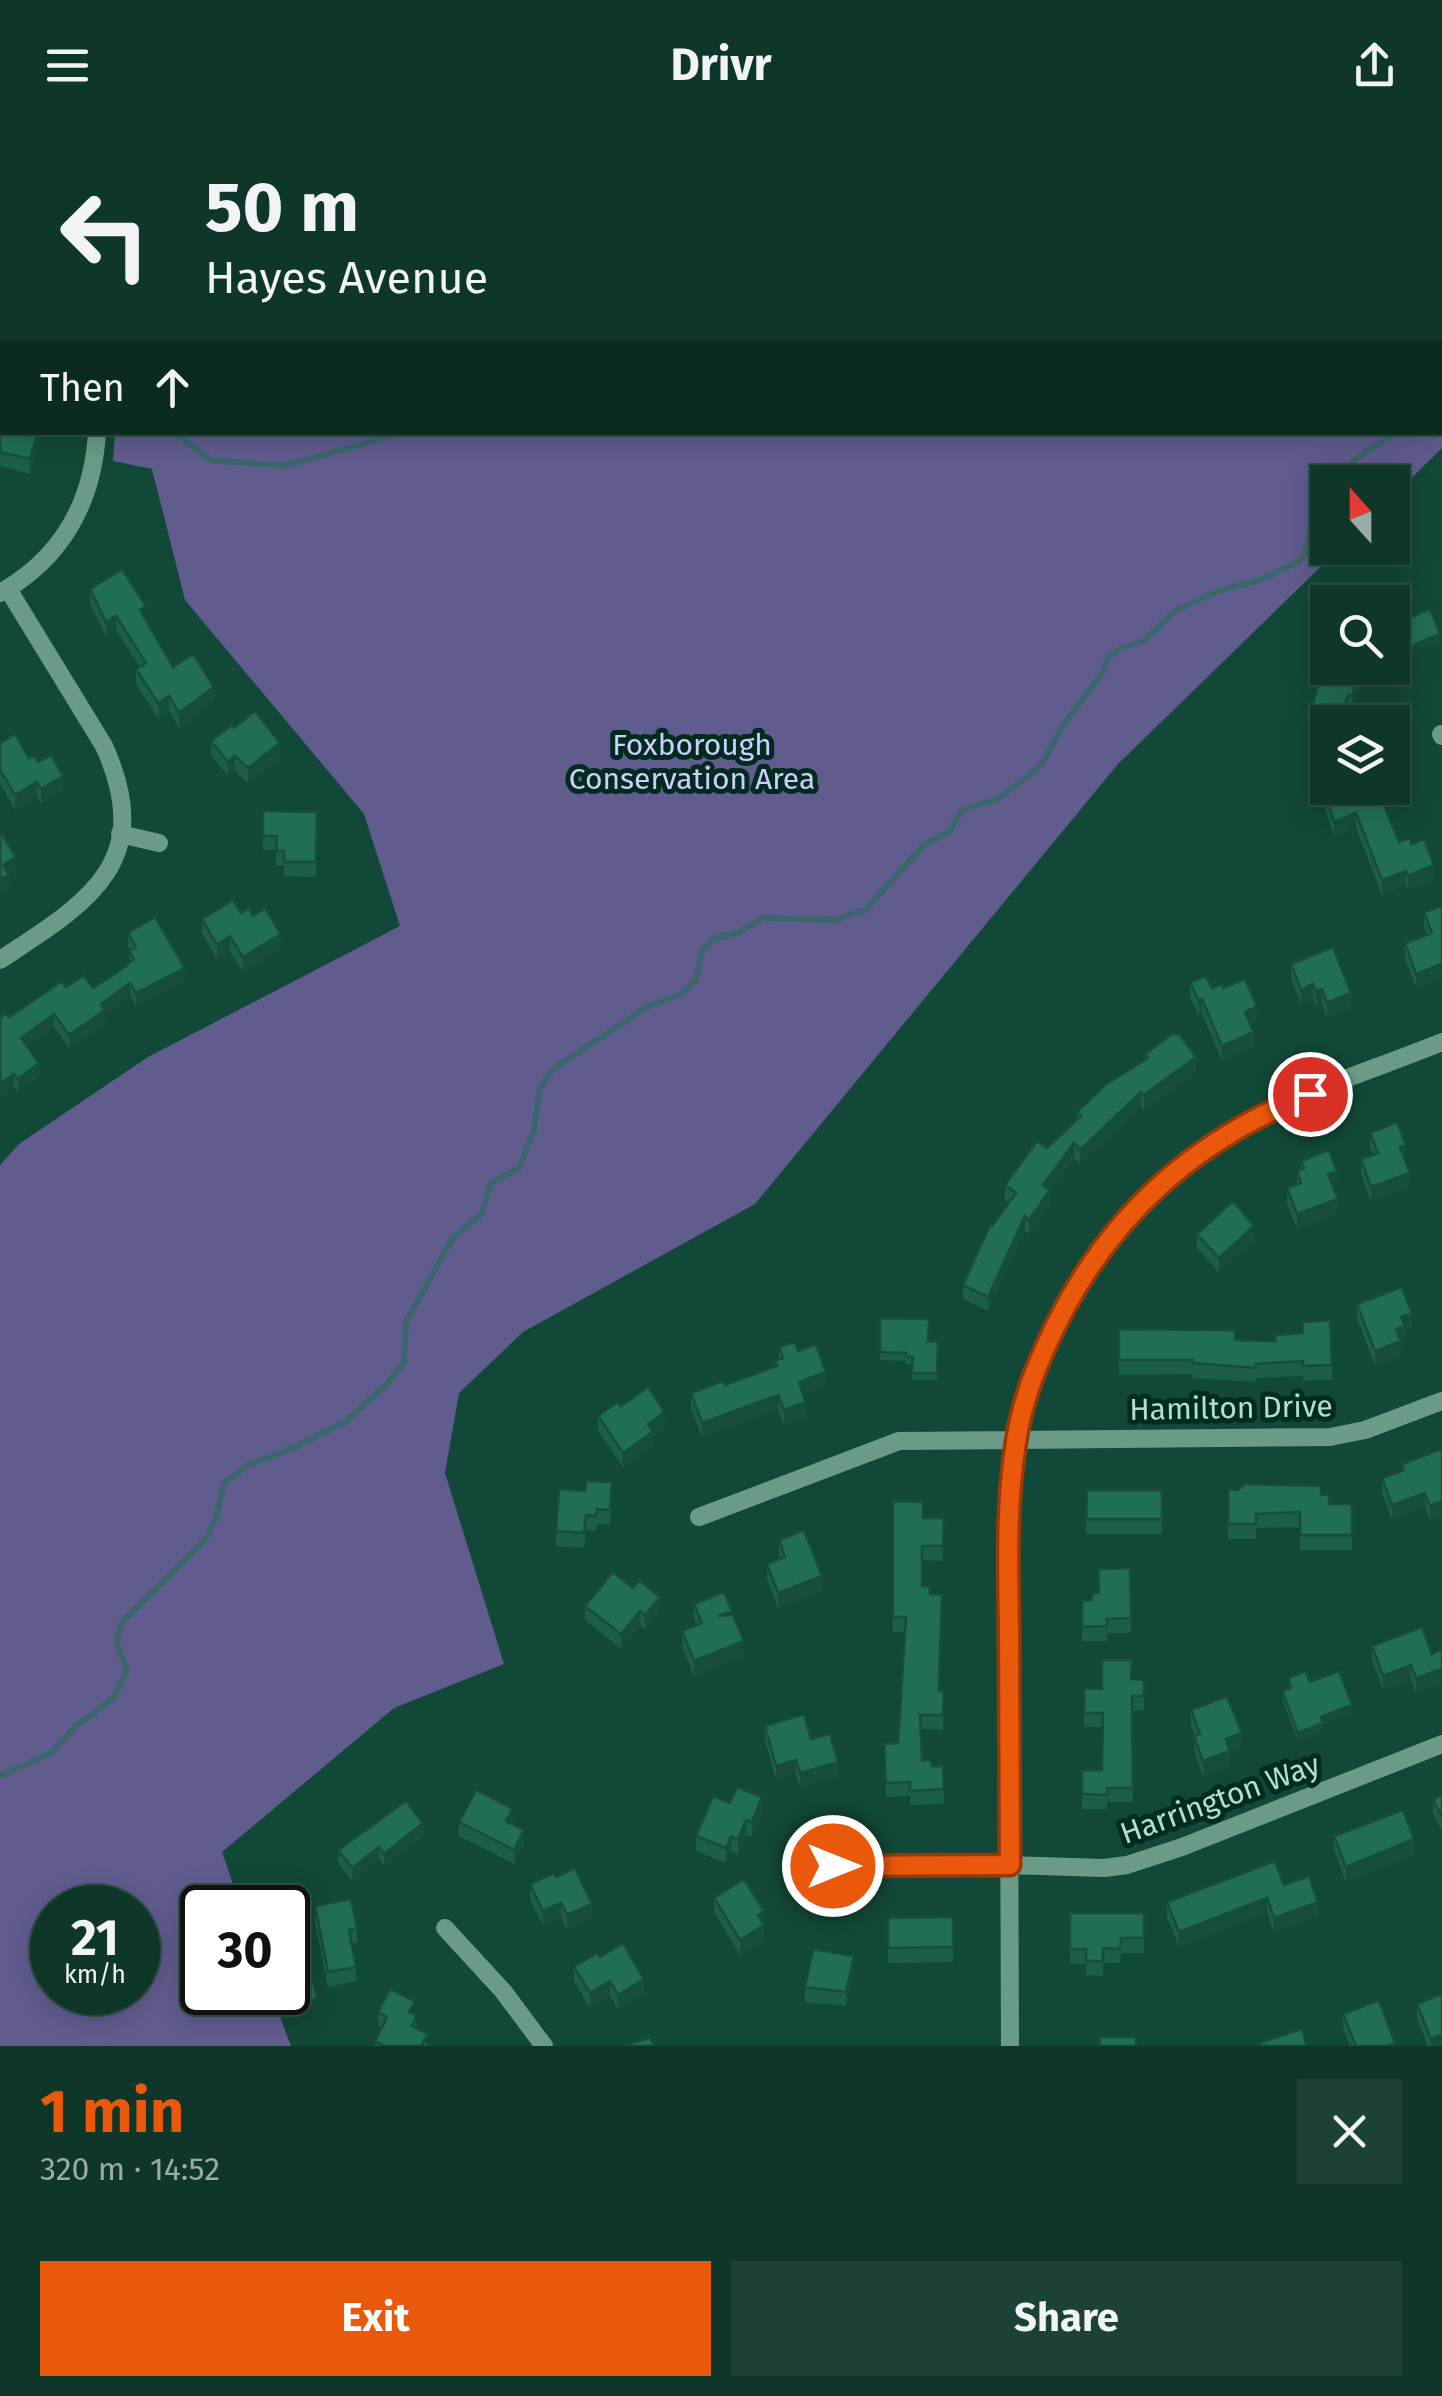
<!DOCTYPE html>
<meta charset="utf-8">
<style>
:root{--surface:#0e3629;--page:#1c4135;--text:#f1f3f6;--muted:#9baba8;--line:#2e5046;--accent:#ea580c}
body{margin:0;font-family:"Fira Sans",sans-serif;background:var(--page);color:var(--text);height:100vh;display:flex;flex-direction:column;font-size:38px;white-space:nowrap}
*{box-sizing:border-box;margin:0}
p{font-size:32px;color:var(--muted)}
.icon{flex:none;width:55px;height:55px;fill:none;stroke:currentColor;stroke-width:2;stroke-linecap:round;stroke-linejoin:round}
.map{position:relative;height:1916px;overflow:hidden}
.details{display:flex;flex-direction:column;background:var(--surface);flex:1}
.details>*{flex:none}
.guide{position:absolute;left:0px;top:0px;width:1442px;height:305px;box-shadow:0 5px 25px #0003,0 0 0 2px var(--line);background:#0e3629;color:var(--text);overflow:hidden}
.needle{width:65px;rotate:339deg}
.fabs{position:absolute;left:1310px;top:335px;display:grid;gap:20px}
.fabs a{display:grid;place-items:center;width:100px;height:100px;border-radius:0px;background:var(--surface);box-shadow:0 5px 25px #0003,0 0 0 2px var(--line);font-size:50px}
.speed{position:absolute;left:30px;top:1755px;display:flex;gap:20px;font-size:50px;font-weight:700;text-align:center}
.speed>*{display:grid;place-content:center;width:130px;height:130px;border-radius:50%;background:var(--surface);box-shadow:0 5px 25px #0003,0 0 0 2px var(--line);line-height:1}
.speed small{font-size:25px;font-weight:400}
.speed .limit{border:5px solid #111;border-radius:15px;background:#fff;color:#111}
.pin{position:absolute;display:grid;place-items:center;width:85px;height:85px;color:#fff;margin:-42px;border:5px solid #fff;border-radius:50%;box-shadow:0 2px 10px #0007}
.me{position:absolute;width:110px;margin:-55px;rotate:90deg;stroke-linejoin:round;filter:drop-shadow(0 0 8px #0008)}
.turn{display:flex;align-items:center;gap:35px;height:210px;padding:0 40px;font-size:45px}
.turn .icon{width:130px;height:130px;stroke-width:2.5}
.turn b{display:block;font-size:70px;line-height:85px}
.then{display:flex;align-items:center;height:95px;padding:0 40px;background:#0003;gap:20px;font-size:38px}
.round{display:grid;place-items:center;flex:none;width:105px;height:105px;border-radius:0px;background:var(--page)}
.headline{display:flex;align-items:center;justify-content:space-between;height:170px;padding:0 40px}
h1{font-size:60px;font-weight:700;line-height:75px;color:var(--accent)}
.button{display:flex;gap:20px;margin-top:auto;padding:20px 40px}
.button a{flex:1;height:115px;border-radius:0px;background:var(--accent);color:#fff;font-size:40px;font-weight:700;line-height:115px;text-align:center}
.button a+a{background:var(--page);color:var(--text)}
header{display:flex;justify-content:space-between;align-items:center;height:130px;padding:0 40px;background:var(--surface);font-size:45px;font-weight:700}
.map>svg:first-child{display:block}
.green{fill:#605c8e;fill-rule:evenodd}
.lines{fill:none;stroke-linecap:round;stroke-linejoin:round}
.stream{stroke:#3b666c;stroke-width:6}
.minor{stroke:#6b9b88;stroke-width:18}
.wall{fill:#1c5f49}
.shaded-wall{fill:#164d3c}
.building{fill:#206e55;stroke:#164d3c;stroke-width:2.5}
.route-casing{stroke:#983908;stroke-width:25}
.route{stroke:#ea580c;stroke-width:18}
.labels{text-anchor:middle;stroke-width:10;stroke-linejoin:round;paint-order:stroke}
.park-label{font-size:30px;fill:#d0cdfc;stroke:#002c1f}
.street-label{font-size:30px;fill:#b3e0cd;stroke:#002c1f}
</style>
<header><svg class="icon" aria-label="menu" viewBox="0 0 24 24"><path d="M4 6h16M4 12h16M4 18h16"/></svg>Drivr<svg class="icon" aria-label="share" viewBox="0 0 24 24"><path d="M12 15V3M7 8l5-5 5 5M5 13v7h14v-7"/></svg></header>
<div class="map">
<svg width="1442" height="1916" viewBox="0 0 1442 1916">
<rect width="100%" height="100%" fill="#124837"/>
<!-- green -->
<path class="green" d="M486,0H1442V318L1393,366L1392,352H1328V418H1340L1118,634L755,1074L523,1202L459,1263L445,1343L504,1534L394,1578L222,1722L241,1777L202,1778V1862L271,1863L291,1916H0V1035L19,1014L148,927L400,796L364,684L185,470L152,339L113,331L115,303L1440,302V2H485ZM52,1778H138V1862H52Z"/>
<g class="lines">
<!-- stream -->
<path class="stream" d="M1411,0L1412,2
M1274,2L1275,0
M1440,73L1442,79
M0,126L2,127
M1440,260L1442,258
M174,302L211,330L284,336L405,302
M1336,352L1354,330L1396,302
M0,1646L51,1623L76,1596L114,1567L127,1540L116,1511L123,1491L205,1410L217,1386L224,1353L248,1335L293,1318L345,1292L388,1253L404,1233L406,1192L452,1109L482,1083L491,1053L519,1038L534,1000L540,958L553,939L647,877L681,864L696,850L702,821L713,809L739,802L763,788L835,790L865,780L924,715L949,702L962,680L997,669L1029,646L1043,632L1060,600L1102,543L1108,527L1121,518L1144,511L1175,481L1215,462L1263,449L1298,432L1305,424L1311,398L1328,367"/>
<!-- minor -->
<path class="minor" d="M107,0L108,2
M0,463C62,428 93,372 97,302
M1441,604L1442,606
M120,704L159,713
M0,830C87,773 157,733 104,616L8,459
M699,1387L899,1311L1330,1307L1365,1300L1442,1271
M833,1736L1010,1735L1104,1738L1127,1735L1182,1717L1442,1614
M445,1798L503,1861L544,1916
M1010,1916L1008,1374C1013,1336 1017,1298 1028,1261C1035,1237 1047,1213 1058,1191C1106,1095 1181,1023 1278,977C1331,952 1388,934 1442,912"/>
</g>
<!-- wall -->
<path class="wall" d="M0,273L41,302L30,344L0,336Z
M90,459L146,490L173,537L214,571L179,598L169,581L158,588L136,554V539L140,537L116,500L106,507L90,473Z
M1363,538V544L1352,581L1348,579L1328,592V609L1308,604V589L1327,551Z
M234,598L280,628L248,653L235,641L228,646L211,625V611Z
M0,613L38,632L63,660L41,674L37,667L15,680L0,654Z
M1319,645L1399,712L1434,750L1408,760L1406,755L1382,765L1356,698L1334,706L1319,660Z
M263,681L317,682L316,747L284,746V736H276V720H263Z
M1442,776V849L1416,858L1405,828V813L1427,805L1424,797V782Z
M241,783L253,786L281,819L243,842L230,821L217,829L202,804V789Z
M128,803L185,851L136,876L130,866L105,884V894L69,918L54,897L27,916L39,946L18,962L14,957L0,967V888L9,887L66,857L93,858L122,839L129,833L130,820L128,816Z
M1291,834L1351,878L1327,887L1322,874L1316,876L1313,869L1301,874L1291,848Z
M1190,852L1212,858H1223L1257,891L1250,894L1254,917L1222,930L1202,884L1199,886L1190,867Z
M1145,924L1196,942L1144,980L1141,976L1080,1034L1074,1028L1050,1060V1075L1029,1104L1025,1101L988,1181L963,1169V1155L992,1096L1009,1073L1005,1070V1055L1077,990V982L1145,930Z
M1370,1003L1406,1030L1410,1057L1371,1072L1361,1044V1029L1373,1025L1370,1017Z
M1301,1031L1337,1055L1333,1056L1338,1083L1297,1099L1287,1073V1058L1297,1054V1041L1301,1040Z
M1197,1104L1254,1110L1219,1142L1197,1118Z
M1357,1174L1412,1197L1405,1200V1210L1401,1212V1226L1375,1236L1357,1188Z
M880,1188L928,1211L938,1212L937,1250H912V1234H906V1231L880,1230Z
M1119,1199L1235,1210L1332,1235V1249L1303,1251V1246L1256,1248V1252L1193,1248V1244L1119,1245Z
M779,1217L798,1221L826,1257L803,1265L806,1287L784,1295L778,1279L702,1307L691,1278V1263L725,1255L775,1237V1231L779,1230Z
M621,1276L665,1297L653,1305V1316L623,1337L598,1301V1286Z
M1442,1319V1386L1430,1390L1425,1377L1392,1390L1382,1363V1348L1402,1341V1334Z
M1228,1359L1321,1365L1329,1374H1352V1420H1300V1397L1256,1398V1409H1228Z
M1087,1360H1162V1404H1086Z
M612,1367L610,1395L597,1394L596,1401L586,1400L584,1418L556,1416V1401Z
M893,1371L923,1388H944L943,1431L922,1430V1456L939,1560L944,1561L943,1600L920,1599L922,1630L932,1636H943L944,1674L910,1675V1666L886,1667L884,1614L898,1613L905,1502H893Z
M779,1410L822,1461L778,1478L767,1449V1434L780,1429L779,1425Z
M1130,1438L1131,1503H1107V1511H1082V1471L1092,1470L1098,1463Z
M694,1474L732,1485L744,1526L694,1546L682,1516V1501L697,1495L694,1489Z
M585,1476L660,1481L645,1499L640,1495L621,1519L585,1490Z
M1372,1516L1432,1524L1442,1519V1553L1416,1563L1411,1550L1383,1560L1372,1530Z
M1288,1548L1310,1552L1352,1583L1323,1593V1601L1298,1610L1282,1569V1561L1289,1559Z
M1132,1549L1144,1550V1580L1133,1581V1672H1107V1679H1082V1640H1102L1103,1597H1084V1583L1102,1559Z
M1191,1580L1242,1617L1230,1622V1635L1203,1646L1194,1621L1195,1606L1191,1595Z
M765,1596L811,1609L838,1646L800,1657L796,1645L776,1650L765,1610Z
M1442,1665V1702L1433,1683V1669Z
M730,1673L762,1682L752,1707L746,1704L738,1724L731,1721L726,1733L696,1721V1706Z
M459,1692L513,1694L524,1715L514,1734L459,1706Z
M423,1706L384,1736L379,1729L352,1751L338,1733V1720Z
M1334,1706L1414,1724L1346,1752L1334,1720Z
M556,1747L592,1788L567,1800L561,1787L543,1796L530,1769V1754Z
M1284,1755L1318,1786L1274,1802L1267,1782L1179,1817L1167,1787V1772Z
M714,1768L764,1810L740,1825L714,1782Z
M315,1776L357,1798V1813L351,1814L356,1837V1851L328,1857L315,1791Z
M1070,1783H1144V1823H1121L1120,1833H1103V1846L1086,1845V1834H1070Z
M953,1787V1832L888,1833V1788Z
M600,1827L644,1864L618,1879L610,1866L590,1878L574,1851V1837Z
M854,1841L846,1876L805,1872V1857Z
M1417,1874L1442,1916H1428L1417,1889Z
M378,1882L415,1884L417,1899L428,1916H375V1911L381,1898L378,1896Z
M1343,1884L1395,1916H1350L1343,1898Z"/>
<!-- shaded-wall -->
<path class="shaded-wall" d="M38,302H41V305L30,344V329Z
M116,486V500L106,507V492Z
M1440,504V511L1409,524V517Z
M1407,511V518L1393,524V517Z
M1361,538H1363V544L1352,581V566Z
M214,557V571L179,598V583Z
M1348,565V579L1344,592H1339Z
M169,566V581L158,588V573Z
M280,613V628L248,653V638Z
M235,626V641L228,646V632Z
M63,646V660L41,674V659Z
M37,652V667L15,680V665Z
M1356,683V698L1334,706V692Z
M16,727V741L9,746V759L0,763V749L3,735Z
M1434,735V750L1408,760V746Z
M1406,741V755L1382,765V750Z
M281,804V819L243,842V827Z
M230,806V821L217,829V815Z
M1442,834V849L1416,858V844Z
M185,838V851L136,876V863Z
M130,853V866L105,884V894L69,918V905L101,874Z
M1313,854V869L1301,874V860Z
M1322,859V874L1316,876V861Z
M1351,863V878L1327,887V873Z
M1202,869V884L1199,886V871Z
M1257,876V891L1245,896V882Z
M54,884V897L21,921V908Z
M1254,902V917L1222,930V916Z
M1196,927V942L1144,980V965Z
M39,933V946L18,962V949Z
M14,944V957L0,967V954Z
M1141,962V976L1080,1034V1020Z
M1074,1013V1028L1050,1060V1075L1029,1104V1090L1043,1055Z
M1406,1015V1030L1400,1032V1017Z
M1337,1041V1055L1328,1058V1044Z
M1410,1043V1057L1371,1072V1057Z
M1338,1069V1083L1297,1099V1084Z
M1025,1086V1101L988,1181V1167Z
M1254,1096V1110L1219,1142V1128Z
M1412,1183V1197L1405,1200V1210L1401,1212V1226L1375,1236V1221L1396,1199L1401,1187Z
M826,1242V1257L799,1267V1252Z
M778,1265V1279L702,1307V1293Z
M806,1272V1287L784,1295V1280Z
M665,1282V1297L653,1305V1316L623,1337V1323L648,1294Z
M1425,1363V1377L1392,1390V1375Z
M1442,1371V1386L1430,1390V1376Z
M822,1446V1461L778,1478V1463Z
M660,1467V1481L645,1499V1485Z
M640,1481V1495L621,1519V1504Z
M744,1511V1526L694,1546V1531Z
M1411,1535V1550L1383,1560V1546Z
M1442,1539V1553L1416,1563V1548Z
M1352,1575V1583L1321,1594V1587Z
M1323,1593V1601L1298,1610V1603Z
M1242,1603V1617L1230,1622V1635L1203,1646V1631L1226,1609Z
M796,1630V1645L776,1650V1636Z
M838,1632V1646L800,1657V1643Z
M762,1667V1682L752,1707V1692Z
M513,1679V1694L506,1691Z
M746,1690V1704L738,1724V1709Z
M423,1693V1706L384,1736V1724Z
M524,1700V1715L514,1734V1720Z
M731,1707V1721L726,1733V1718Z
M1414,1709V1724L1346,1752V1737Z
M379,1717V1729L352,1751V1738Z
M1267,1768V1782L1179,1817V1802Z
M1318,1772V1786L1274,1802V1788Z
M561,1773V1787L543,1796V1781Z
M592,1774V1788L567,1800V1785Z
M764,1781V1810L740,1825V1810L758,1785Z
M854,1826V1841L846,1876V1862Z
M644,1849V1864L618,1879V1865Z
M610,1851V1866L590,1878V1863Z
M317,1869V1876L292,1882V1874Z
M1442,1904V1916H1431V1909Z"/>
<!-- building -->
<path class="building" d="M0,0H39L40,2H2V7H0Z
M184,0H210V2H184Z
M2,264V302H38L30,329L0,322V273Z
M122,439L146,476L140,480L173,537L193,524L214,557L179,583L169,566L158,573L136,539L146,533L116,486L106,492L90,459Z
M1405,472L1411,487L1430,479L1440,504L1409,517L1407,511L1393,517L1392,477Z
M1331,538H1361L1352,566L1348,565L1339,592H1328V594L1308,589L1320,549L1327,551Z
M255,581L280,613L248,638L235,626L228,632L211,611L232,595L234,598Z
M15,604L29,628L34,626L38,632L51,625L63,646L41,659L37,652L15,665L0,640V613Z
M1328,642V658H1377L1399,712L1410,708L1412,714L1424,709L1434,735L1408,746L1406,741L1382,750L1356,683L1334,692L1319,645Z
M263,681L317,682L316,732H284V721H276L277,706H263Z
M0,701L16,727L3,735L9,745L0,749Z
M233,770L241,783L249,778L253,786L265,778L281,804L243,827L230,806L217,815L202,789Z
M1442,776V834L1416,844L1405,813L1432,803L1424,782Z
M155,787L185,838L136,863L130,853L101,874L105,880L69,905L54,884L21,908L39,933L18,949L14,944L0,954V888L6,883L9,887L62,851L66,857L84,845L93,858L122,839L134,829L129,821L136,817L128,803Z
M1333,817L1351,863L1327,873L1322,859L1316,861L1313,854L1301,860L1291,834Z
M1206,846L1212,858L1222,854L1223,858L1245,849L1257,876L1245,882L1254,902L1222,916L1202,869L1199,871L1190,852Z
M1172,904H1179L1196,927L1144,965L1141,962L1080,1020L1074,1013L1043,1055L1050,1060L1029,1090L1025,1086L988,1167L963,1155L990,1095L992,1096L1016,1063L1005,1055L1037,1011L1047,1018L1081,986L1077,982L1105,955L1148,928L1145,924Z
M1397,992L1406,1015L1400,1017L1410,1043L1371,1057L1361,1029L1378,1023L1370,1003Z
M1329,1020L1337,1041L1328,1044L1338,1069L1297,1084L1287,1058L1301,1053L1297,1041L1304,1038L1301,1031Z
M1233,1071L1254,1096L1219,1128L1197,1104Z
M1402,1157L1412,1183L1401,1187L1405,1196L1396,1199L1401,1211L1375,1221L1357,1174Z
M880,1188L929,1189L928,1211L938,1212L937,1243H912L913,1227L906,1226V1223L880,1222Z
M1330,1190L1332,1235L1303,1236V1231L1256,1234V1238L1193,1233V1230H1119V1199L1235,1200V1210L1276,1211L1275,1205L1303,1203L1302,1192Z
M795,1212L798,1221L816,1214L826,1242L799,1252L806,1272L784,1280L778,1265L702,1293L691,1263L723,1251L725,1255L777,1236L775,1231L783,1228L779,1217Z
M648,1257L665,1282L648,1294L653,1302L623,1323L598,1286L618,1272L621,1276Z
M1442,1319V1371L1430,1376L1425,1363L1392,1375L1382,1348L1404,1340L1402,1334Z
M586,1351L612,1352L610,1380L597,1379L596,1386L586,1385L584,1403L556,1401L559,1359L585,1361Z
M1245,1354L1321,1356V1365L1329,1364V1374H1352V1405H1300V1382L1256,1384V1394H1228V1359L1238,1360Z
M1087,1360H1162V1389H1086Z
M893,1371L923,1372V1388H944L943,1416H922V1456H930V1464H942L939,1560L944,1561L943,1585H920L922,1630H931L932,1636H943L944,1659L910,1661V1652L886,1653L884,1614L898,1613L906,1487H893Z
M804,1400L822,1446L778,1463L767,1434L785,1427L779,1410Z
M1130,1438L1131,1488L1107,1489V1496L1082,1497V1471L1092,1470V1463H1099L1098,1439Z
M613,1442L633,1458L639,1450L660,1467L645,1485L640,1481L621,1504L585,1476Z
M724,1462L732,1481L718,1486L733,1485L744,1511L694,1531L682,1501L702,1493L694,1474Z
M1422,1497L1432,1524L1442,1519V1539L1416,1548L1411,1535L1383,1546L1372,1516Z
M1102,1530H1132L1131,1549L1144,1550V1566H1132L1133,1658H1107V1665L1082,1664V1640H1102L1103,1583H1084V1558L1102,1559Z
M1306,1541L1310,1552L1339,1541L1352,1575L1321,1587L1323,1593L1298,1603L1282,1561L1291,1558L1288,1548Z
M1227,1566L1242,1603L1226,1609L1230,1621L1203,1631L1194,1606L1200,1604L1191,1580Z
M804,1584L811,1609L830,1604L838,1632L800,1643L796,1630L776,1636L765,1596Z
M737,1657L762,1667L752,1692L746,1690L738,1709L731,1707L726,1718L696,1706L713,1666L730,1673Z
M476,1660L513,1679L506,1691L524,1700L514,1720L459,1692Z
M1442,1665V1687L1433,1669Z
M406,1671L423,1693L384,1724L379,1717L352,1738L338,1720Z
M1403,1680L1414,1709L1346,1737L1334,1706Z
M1275,1731L1284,1755L1309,1746L1318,1772L1274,1788L1267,1768L1179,1802L1167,1772Z
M575,1738L592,1774L567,1785L561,1773L543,1781L530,1754L554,1743L556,1747Z
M744,1749L764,1781L758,1785L764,1795L740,1810L714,1768Z
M351,1769L357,1798L349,1800L356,1837L328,1842L315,1776Z
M1070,1783H1144V1808H1121L1120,1819L1103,1818V1831H1086V1819H1070Z
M953,1787V1817L888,1818V1788Z
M623,1813L644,1849L618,1865L610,1851L590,1863L574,1837L597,1823L600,1827Z
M813,1819L854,1826L846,1862L805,1857Z
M313,1850L317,1869L292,1874L288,1855Z
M390,1859L415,1871L409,1882L417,1885L412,1896L428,1904L421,1916H385L375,1911L387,1887L378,1882Z
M1442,1864V1904L1431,1909L1417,1874Z
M1379,1870L1395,1913L1387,1916H1356L1343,1884Z
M1302,1899L1307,1916H1260L1259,1913Z
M650,1907L654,1916H625Z
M1100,1907H1136V1916H1100Z"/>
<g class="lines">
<!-- route casing -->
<g class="route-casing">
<path id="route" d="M833,1736L1010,1735C1010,1657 1009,1578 1009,1500C1008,1437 1006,1374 1016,1312C1022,1269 1039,1229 1058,1191C1113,1082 1197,1009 1310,964"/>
</g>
<!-- route -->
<use href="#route" class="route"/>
</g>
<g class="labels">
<!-- park labels -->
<g class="park-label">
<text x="692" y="625">Foxborough<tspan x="692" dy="34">Conservation Area</tspan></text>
</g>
<!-- street labels -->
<g class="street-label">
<text transform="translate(1231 1278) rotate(-1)" y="10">Hamilton Drive</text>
<text transform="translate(1220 1669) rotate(-20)" y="10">Harrington Way</text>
</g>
</g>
</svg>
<div class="fabs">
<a><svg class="needle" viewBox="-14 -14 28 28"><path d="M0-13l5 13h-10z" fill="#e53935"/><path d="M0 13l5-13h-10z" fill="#9baba8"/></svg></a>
<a><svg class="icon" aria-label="search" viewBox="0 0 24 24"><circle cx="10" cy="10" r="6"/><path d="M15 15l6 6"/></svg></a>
<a><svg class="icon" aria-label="layers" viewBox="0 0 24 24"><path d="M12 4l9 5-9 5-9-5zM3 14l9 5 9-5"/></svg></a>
</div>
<div class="speed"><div>21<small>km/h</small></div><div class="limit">30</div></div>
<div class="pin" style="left:1310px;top:964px;background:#d93025"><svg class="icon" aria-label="arrive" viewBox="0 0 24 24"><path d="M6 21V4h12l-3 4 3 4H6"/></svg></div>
<svg class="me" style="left:833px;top:1736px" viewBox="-20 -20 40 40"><circle r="17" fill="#ea580c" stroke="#fff" stroke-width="3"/><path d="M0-11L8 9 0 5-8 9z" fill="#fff"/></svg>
<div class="guide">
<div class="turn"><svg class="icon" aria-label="left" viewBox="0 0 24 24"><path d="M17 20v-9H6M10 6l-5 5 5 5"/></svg><div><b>50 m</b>Hayes Avenue</div></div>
<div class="then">Then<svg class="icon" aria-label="ahead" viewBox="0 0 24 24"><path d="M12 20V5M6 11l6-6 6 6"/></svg></div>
</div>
</div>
<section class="details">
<div class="headline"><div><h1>1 min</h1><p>320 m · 14:52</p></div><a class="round"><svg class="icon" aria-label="close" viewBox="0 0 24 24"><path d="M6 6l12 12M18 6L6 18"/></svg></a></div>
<div class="button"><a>Exit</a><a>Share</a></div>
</section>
